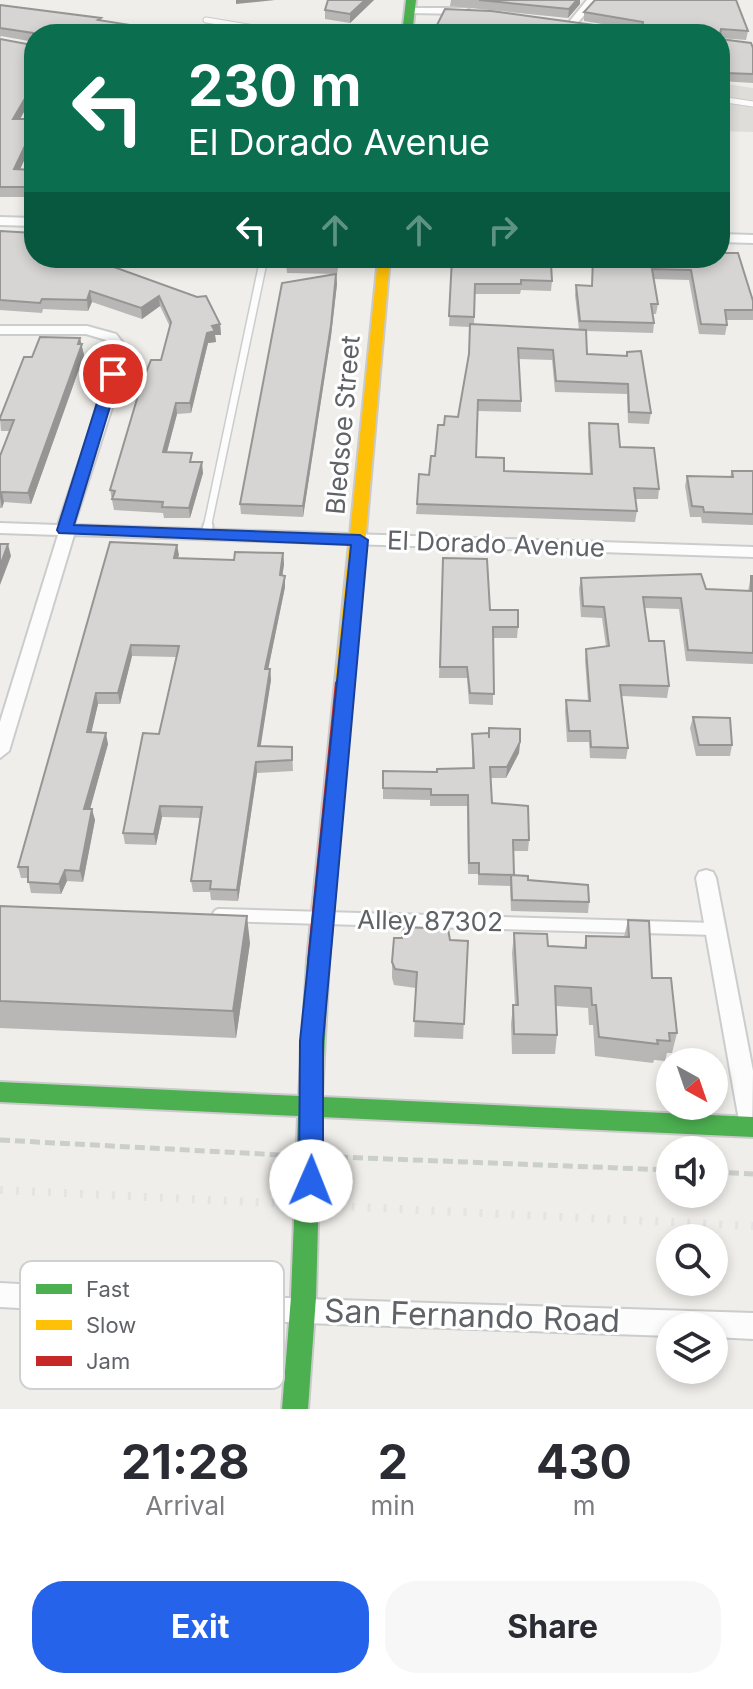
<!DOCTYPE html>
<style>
:root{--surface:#fff;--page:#f7f7f7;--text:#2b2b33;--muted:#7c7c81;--accent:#2563eb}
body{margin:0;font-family:Inter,sans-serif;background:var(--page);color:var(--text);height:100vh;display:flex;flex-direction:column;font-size:30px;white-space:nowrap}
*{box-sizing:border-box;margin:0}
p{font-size:26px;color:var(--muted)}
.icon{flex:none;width:44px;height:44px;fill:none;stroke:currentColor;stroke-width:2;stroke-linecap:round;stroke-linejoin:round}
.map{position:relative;height:1409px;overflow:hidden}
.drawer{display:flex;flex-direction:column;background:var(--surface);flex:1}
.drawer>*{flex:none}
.hud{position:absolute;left:24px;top:24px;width:706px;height:244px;border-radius:32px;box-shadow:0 4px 12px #0003;background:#0b6e4f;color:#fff;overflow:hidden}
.needle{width:52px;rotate:140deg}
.fabs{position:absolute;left:656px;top:1048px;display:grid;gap:16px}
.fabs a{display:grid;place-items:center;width:72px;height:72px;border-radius:50%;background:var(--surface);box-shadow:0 4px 12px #0003;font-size:40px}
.pin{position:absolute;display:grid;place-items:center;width:68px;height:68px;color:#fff;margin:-34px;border:4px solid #fff;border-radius:50%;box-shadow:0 2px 8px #0007}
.me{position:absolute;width:88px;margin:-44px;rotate:1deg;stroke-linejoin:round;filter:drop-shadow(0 0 6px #0008)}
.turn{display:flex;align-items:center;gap:28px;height:168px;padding:0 32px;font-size:36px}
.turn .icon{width:104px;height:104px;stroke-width:2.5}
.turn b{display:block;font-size:56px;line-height:68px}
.lanes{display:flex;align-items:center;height:76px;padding:0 32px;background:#0003;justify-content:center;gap:40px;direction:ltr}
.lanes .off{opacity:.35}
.eta{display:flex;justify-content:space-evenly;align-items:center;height:136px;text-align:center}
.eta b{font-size:48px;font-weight:700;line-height:56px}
.action{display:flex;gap:16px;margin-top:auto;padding:16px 32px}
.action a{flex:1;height:92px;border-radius:32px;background:var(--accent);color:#fff;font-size:32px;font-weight:700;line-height:92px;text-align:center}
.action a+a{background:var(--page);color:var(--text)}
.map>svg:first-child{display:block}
.industrial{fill:#dfddda}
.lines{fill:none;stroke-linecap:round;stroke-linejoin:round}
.lane-far3-casing{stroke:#cbcccc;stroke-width:7}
.lane-far2-casing{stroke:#cbcccc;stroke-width:10}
.lane-far1-casing{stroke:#cbcccc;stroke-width:13}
.lane-casing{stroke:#cbcccc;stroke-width:16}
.street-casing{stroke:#cbcccc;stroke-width:4}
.fast-casing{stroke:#cacacb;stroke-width:4}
.slow-casing{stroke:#cacacb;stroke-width:4}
.jam-casing{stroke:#cacacb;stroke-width:4}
.path{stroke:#cacfcc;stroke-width:5;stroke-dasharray:10 5;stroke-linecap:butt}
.lane-far3{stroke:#fdfcfc;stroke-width:5}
.lane-far2{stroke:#fdfcfc;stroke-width:7}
.lane-far1{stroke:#fdfcfc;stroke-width:9}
.lane{stroke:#fdfcfc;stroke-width:12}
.street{fill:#fdfcfc;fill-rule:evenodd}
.fast{fill:#4caf50;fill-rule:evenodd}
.slow{fill:#ffc107;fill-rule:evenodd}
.jam{fill:#c62828;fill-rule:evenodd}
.rail{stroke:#e4e4e4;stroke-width:8;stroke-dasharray:3 13;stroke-linecap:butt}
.wall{fill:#b8b7b5}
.shaded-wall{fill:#969594}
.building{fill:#d6d5d3;stroke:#969594;stroke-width:2}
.route{fill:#2563eb;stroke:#184099;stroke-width:2}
.labels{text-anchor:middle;stroke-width:6;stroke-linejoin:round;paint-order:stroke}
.street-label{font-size:26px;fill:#5f6368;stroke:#fff}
.near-street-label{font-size:32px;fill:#5f6368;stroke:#fff}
.key{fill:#fff;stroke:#cfd0d2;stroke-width:2}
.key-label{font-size:22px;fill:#5f6368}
</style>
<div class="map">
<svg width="753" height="1409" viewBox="0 0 753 1409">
<rect width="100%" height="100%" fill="#efeeea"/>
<!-- industrial -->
<path class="industrial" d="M720,83L753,88V132L720,131Z"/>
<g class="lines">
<!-- lane-far3 casing -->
<g class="lane-far3-casing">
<path id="lane-far3" d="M206,20L291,34
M720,99L753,104"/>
</g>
<!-- lane-far2 casing -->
<g class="lane-far2-casing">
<path id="lane-far2" d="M207,528L264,258"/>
</g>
<!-- lane-far1 casing -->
<g class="lane-far1-casing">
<path id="lane-far1" d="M206,535L208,526"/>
</g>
<!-- lane casing -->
<g class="lane-casing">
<path id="lane" d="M219,915L715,929"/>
</g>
<!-- street casing -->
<g class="street-casing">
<path id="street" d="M587,0H597L575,26H569V22Z
M406,8H466L471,11L466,14L409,13L406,12Z
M0,217L34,218V226L0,225Z
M720,234L753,235V243L720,242Z
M0,326H87L116,334L130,352L74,525L753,547V557L74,535L9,751L0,758V722L58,535L0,533V523L58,525L116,352L106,340L86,334H0Z
M706,870L713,872L716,878L753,1071L752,1136L744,1133L740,1126L696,878L699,872Z
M0,1283L306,1299L753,1313V1339L714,1337V1326H670V1336L306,1323L0,1307Z"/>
</g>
<!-- fast casing -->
<g class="fast-casing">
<path id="fast" d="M406,0H416L412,34H402Z
M318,952L325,955L329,961L322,1097L753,1117V1137L321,1117L316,1297L308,1409H282L291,1297L298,1116L0,1102V1082L299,1096L307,961L311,955Z"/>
</g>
<!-- slow casing -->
<g class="slow-casing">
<path id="slow" d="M378,258H390L353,682L344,688L335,682Z"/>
</g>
<!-- jam casing -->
<g class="jam-casing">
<path id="jam" d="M344,676L353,682L329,961L325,967L318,970L311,967L307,961L335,682Z"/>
</g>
<!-- path -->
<path class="path" d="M0,1140L281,1155
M338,1157L670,1170
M714,1172L753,1174"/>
<!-- lane-far3 -->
<use href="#lane-far3" class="lane-far3"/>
<!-- lane-far2 -->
<use href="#lane-far2" class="lane-far2"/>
<!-- lane-far1 -->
<use href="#lane-far1" class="lane-far1"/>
<!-- lane -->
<use href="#lane" class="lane"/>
<!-- street -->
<use href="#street" class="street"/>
<!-- fast -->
<use href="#fast" class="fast"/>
<!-- slow -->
<use href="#slow" class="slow"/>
<!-- jam -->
<use href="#jam" class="jam"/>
<!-- rail -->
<path class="rail" d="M0,1190L753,1226"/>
</g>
<!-- wall -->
<path class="wall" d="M374,0L350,23L325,19V10Z
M451,0H580V4L568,18L450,6Z
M0,5L101,18V20L34,34V42L1,36L0,38Z
M584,12L748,31L746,40L720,38V34H435L436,27L626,28L584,21Z
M0,39L32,45L34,44V94L20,119H34V139L20,169L34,170V197H0Z
M720,39L753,48V83L720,81Z
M0,231L34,258H130L129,261L94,260L220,324L221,335H215L216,342L208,343L191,413L177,414L167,452L193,462L203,473L190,518H164L163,513L114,510L110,490L161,360L170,327L160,306L142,319L92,302L88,311L43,309L42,313L0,310Z
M209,258H236L234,268H210Z
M340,258L337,274L287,273L286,263Z
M452,258L533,261L552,281L551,291L521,290L520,294H475L474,325L579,330L575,295L576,285L592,286L593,258H720L753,301V320H726L727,325L725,335L699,334L689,280L653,279L658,304L656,314H653L654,323L653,333L586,331L587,354L626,356L651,413L649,424L628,423L627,394L555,392L552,360L518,359L521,401V412L478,411L476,457L504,471L590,474L588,434L589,423L620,447L659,489L658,499H635L637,511L635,522L416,514L417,504L429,475L444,425L458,417L469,355L470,327L449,326Z
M336,274L337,284L331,336L303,517L241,514L240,504Z
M81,344L84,355L31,504L4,502L2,508H0V456L10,431H1L0,418L32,357Z
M732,471H753V525L702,523L701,517H690L685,486L687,476L730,477Z
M110,542L177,545L178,558L234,560L283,553L284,564L282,576H285V587L268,669H270L271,680L260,746L292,747L293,771L257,773L238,901L211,900L210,892H193L191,881L201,818L162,817L156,845L125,844L123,833L159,734L176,657L132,656L120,704H98L91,732L108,744L90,809L95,820L83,882L67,881L61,894L31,893L28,878H21L18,867Z
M443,558L490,610L518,627L517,638H493V705L469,704L467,678H439Z
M751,576H753V664L686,661L679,609L645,608L649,641L669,686L667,698L622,696L628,748L626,759L590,758L589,742H567L565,711L566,700L588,701L585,660L586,649L606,646L602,618L581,617L579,589L581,578L706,589L748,591Z
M693,717L732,745L730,756H696L690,728Z
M472,734L520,742L519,753L506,778H491L492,803L529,840L528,851H513L514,875L589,902L588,913L511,911L510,886L478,885V874H468L467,806H430V800L383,799V771L437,772L472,768Z
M0,906L250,943L236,1038L0,1028Z
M628,920L677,1033L672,1053H667L665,1061L654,1060L653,1063L595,1056L593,1025H589L588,1008L556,1006L557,1035L555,1054H512L511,1024L513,1005H515L512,953L514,933L548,946L584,948L586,936L624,937Z
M468,941L463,1039L414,1037L416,988L394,985L392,978V962Z"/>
<!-- shaded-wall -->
<path class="shaded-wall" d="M236,0H275L236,4Z
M365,0H374L350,23V14Z
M577,0H580V4L568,18L569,9Z
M34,83V94L15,128L13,119Z
M34,127V139L16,178L14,169Z
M336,274L337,284L331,336L303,517V506Z
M90,291L92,302L88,311L87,300Z
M159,296L160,306L142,319L141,308Z
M220,324L221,335H215L216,342L208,343L191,413L190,403L207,333L212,326Z
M80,338L84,355L31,504L28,493Z
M176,403L177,414L164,463L163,452Z
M202,462L203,473L190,518L189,508Z
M2,492L4,502L2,508L0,497Z
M8,544L11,556L0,585V566Z
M177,545L179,555L175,569L174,558Z
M283,553L284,564L281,586L280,575Z
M285,576V587L266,680L265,669Z
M131,645L132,656L120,704L118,693Z
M270,669L271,680L259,757L258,746Z
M96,693L98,704L89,743L87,732Z
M106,733L108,744L87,820L84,809Z
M520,742L519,753L506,778L507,767Z
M256,762L257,773L238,901L237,890Z
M160,806L162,817L156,845L154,834Z
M92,809L95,820L83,882L80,871Z
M65,870L67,881L61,894L59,884Z
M247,916L250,943L236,1038L233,1011Z"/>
<!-- building -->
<path class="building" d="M328,0H365L350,14L325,10Z
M479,0H577L569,9Z
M595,0H736L748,31L721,29L720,34H488L436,27L445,9L491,11L616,28H642L643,22L584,12Z
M0,5L101,18L98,20L187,34H34V36L33,33L0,28Z
M0,39L32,45L34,44V83L13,119H34V127L14,169L34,170V187H0Z
M720,39L751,43L753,48V74L725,73L720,72Z
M0,231L34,233V258H89L197,297L206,296L220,324L212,326L215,331L207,333L190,403H176L163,452L192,453L190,462H202L189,508L162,507L163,502L112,499L115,491L110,490L142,382L151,360H161L171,322L159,296L141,308L90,291L87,300L42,299L40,303L0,300Z
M720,253H738L753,301V310H725L727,325L701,324L691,270L652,269L658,304H651L654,323L580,321L576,285L592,286L593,258H720Z
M287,258H338L337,264L286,263Z
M452,258H533V261L551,264L552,281L521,280V284H475L474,317L449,316Z
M336,274L331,325L303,506L240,504L282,283Z
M470,324L586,330L587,354L627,356V352L641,351L651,413L629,412L628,384L556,381L553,350L518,348L521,401L478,400L476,457L504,458V471L592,474L589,423L618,424L620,447L654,448L659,489L634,488L637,511L417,504L419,474L429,475L431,456H435L438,425H444L445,416L458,417L469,354Z
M40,337L80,338L78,344H82L28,493L2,492L0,497V456L14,420H0V418L24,357H32Z
M732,471H753V514L704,512L703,507L692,506L687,476L733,477Z
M110,542L177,545L174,558L234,560L235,552L283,553L280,575L285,576L265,669H270L258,746L292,747V760L256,762L237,890L210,889L211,881H191L202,807L160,806L154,834L123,833L143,733L159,734L179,646L131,645L118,693H96L87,732L106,733L84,809H92L80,871L65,870L59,884L28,882V867H18Z
M0,544H8L0,566Z
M443,558L487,559L490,610H518V627H493L494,694L470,693L467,667H440Z
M701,574L706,589L751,591V576H753V653L688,650L681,598L643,597L649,641H664L669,686L620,685L628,748L591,747L590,731H569L566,700L590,701L586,649L609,646L604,607L583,606L581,578Z
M693,717L730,718L732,745H699Z
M489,728L520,729V742L507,767H490L492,803L528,806L529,840H513L514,875L479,874V863H469L468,795H431V789L383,788V771L437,772V769L474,768L472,734L489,733V738Z
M511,875L528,876V880L588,885L589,902L512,900Z
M0,906L247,916L233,1011L0,1001Z
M628,920L649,921L652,978H671L677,1033H669L670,1041L657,1040L658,1044L599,1037L596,1005H592L591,988L555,986L557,1035L514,1034L513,1005H518L514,933L547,934L548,946L586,948V936L629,937Z
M403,927L448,929L450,940L468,941L464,1024L414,1021L417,972L395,969L392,962L394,938H402Z"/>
<!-- route -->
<path class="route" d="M113,369L120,374L74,525L360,535L368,540L323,1041V1181L320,1189L311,1192L303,1189L299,1181L300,1041L351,545L59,533L57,530L106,374Z"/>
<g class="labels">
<!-- street labels -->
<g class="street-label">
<text transform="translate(343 425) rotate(-85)" y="9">Bledsoe Street</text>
<text transform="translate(496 544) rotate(2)" y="9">El Dorado Avenue</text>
<text transform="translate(430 921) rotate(1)" y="9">Alley 87302</text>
</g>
<!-- near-street labels -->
<g class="near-street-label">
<text transform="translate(472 1316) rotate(2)" y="11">San Fernando Road</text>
</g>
</g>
<!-- legend -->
<rect x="20" y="1261" width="264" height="128" rx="12" class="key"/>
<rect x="36" y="1284" width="36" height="10" fill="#4caf50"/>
<rect x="36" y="1320" width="36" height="10" fill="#ffc107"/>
<rect x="36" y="1356" width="36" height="10" fill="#c62828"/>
<g class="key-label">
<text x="86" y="1297">Fast</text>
<text x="86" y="1333">Slow</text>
<text x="86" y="1369">Jam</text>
</g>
</svg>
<div class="fabs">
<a><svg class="needle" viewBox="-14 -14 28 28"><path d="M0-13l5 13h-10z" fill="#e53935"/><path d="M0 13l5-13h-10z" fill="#7c7c81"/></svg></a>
<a><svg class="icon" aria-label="sound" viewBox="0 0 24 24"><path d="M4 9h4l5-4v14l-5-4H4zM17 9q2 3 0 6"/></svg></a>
<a><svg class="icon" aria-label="search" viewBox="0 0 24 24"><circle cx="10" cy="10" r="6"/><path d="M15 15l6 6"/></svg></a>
<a><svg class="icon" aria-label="layers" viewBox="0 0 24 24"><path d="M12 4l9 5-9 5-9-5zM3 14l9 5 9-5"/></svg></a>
</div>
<div class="pin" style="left:113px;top:374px;background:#d93025"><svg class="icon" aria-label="arrive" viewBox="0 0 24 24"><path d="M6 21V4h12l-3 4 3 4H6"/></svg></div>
<svg class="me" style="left:311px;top:1181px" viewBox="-20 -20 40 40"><circle r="19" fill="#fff"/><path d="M0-13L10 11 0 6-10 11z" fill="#2563eb"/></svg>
<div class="hud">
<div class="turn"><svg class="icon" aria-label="left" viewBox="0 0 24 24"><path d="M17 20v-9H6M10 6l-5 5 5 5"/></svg><div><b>230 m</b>El Dorado Avenue</div></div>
<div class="lanes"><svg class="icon" aria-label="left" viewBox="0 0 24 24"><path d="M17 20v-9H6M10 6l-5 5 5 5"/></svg><svg class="icon off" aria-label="ahead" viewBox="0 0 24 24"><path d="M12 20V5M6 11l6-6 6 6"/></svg><svg class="icon off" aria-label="ahead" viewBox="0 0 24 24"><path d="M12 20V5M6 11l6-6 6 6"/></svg><svg class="icon off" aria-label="right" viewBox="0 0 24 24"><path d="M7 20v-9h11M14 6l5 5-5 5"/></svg></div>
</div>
</div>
<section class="drawer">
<div class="eta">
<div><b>21:28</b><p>Arrival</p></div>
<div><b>2</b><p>min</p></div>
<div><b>430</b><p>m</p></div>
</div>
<div class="action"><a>Exit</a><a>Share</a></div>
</section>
